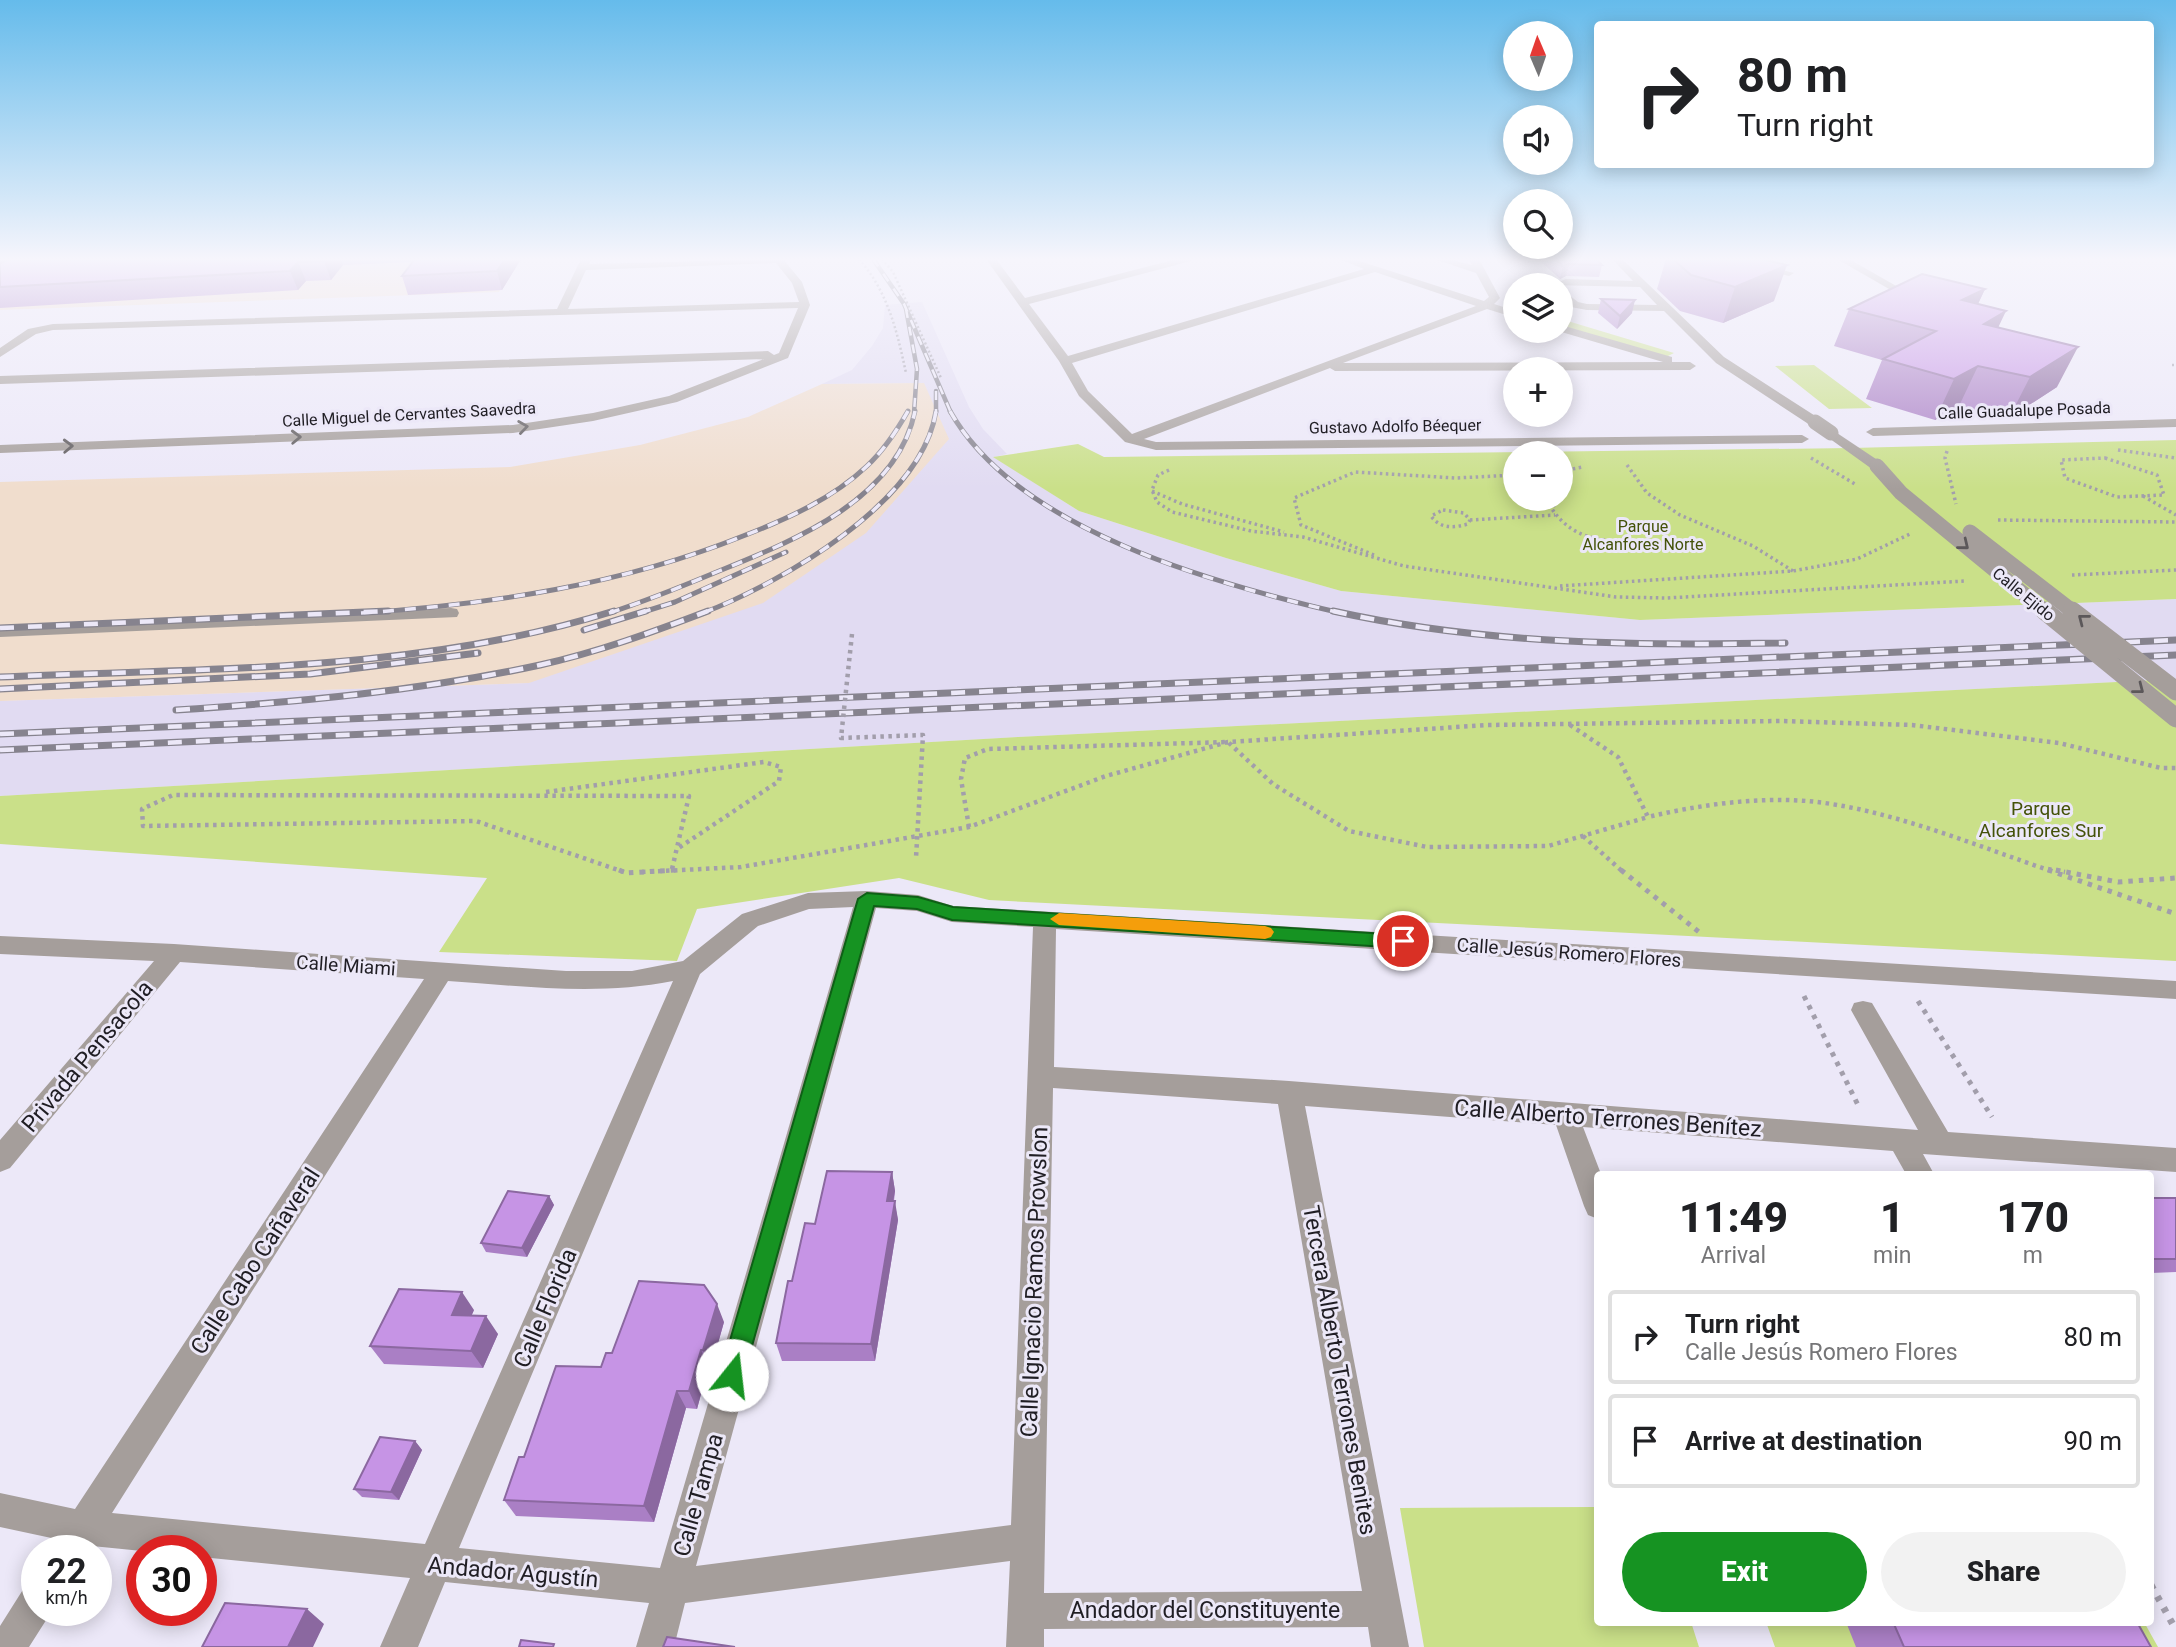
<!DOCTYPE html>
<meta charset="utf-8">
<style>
:root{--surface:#fff;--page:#f2f2f2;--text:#202124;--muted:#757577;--line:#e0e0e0;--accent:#169322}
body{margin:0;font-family:Roboto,sans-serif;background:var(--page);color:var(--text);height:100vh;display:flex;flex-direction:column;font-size:26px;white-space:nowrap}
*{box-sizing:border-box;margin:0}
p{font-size:23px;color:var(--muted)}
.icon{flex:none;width:38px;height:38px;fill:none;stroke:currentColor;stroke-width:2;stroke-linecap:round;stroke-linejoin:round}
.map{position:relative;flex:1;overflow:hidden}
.side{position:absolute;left:1594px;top:1171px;width:560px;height:455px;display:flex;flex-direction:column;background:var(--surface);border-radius:7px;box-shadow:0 4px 18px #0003}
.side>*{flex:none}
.hud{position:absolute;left:1594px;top:21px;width:560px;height:147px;border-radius:7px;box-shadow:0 4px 18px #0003;background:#fff;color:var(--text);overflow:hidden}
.needle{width:46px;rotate:358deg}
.controls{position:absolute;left:1503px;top:21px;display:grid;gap:14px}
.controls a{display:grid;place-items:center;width:70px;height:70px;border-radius:50%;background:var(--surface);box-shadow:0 4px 18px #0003;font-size:35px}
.speed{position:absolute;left:21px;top:1535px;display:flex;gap:14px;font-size:35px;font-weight:700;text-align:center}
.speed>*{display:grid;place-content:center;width:91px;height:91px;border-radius:50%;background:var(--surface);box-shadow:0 4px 18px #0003;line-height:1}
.speed small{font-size:18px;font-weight:400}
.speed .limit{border:10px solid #d22;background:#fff;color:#111}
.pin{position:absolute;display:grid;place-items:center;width:60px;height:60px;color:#fff;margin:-30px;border:4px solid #fff;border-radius:50%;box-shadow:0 2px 7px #0007}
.me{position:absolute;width:77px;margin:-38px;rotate:16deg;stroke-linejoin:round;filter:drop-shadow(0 0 5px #0008)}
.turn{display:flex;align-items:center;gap:24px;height:147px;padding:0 28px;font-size:32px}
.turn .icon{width:91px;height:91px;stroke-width:2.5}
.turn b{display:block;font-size:49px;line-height:60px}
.eta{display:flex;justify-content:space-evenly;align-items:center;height:119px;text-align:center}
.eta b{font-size:42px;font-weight:800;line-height:49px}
.cta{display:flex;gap:14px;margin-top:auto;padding:14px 28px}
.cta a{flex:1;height:80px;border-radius:42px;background:var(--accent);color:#fff;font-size:28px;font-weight:800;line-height:80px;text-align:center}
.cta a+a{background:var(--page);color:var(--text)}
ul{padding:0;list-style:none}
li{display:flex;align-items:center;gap:21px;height:94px;margin:0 14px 10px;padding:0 14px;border:4px solid var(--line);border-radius:7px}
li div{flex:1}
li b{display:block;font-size:26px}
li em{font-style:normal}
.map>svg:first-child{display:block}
.built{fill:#e1dbf2}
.industrial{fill:#f0ddcd}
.green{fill:#cae089;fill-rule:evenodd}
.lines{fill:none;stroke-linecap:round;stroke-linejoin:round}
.path-far4{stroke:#a29eab;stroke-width:2.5;stroke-dasharray:2 2.5;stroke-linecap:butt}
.path-far3{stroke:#a29eab;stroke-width:3.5;stroke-dasharray:2.5 3.5;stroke-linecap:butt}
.path-far2{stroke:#a29eab;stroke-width:4.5;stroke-dasharray:3.5 4.5;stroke-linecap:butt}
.path-far1{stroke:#a29eab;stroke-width:5;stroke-dasharray:4.5 6;stroke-linecap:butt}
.path{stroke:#a29eab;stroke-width:7;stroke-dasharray:5 8;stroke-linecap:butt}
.minor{fill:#a59e9b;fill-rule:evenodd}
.rail-far2-casing{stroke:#86838e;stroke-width:4.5}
.rail-far1-casing{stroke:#86838e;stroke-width:5}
.rail-casing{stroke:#86838e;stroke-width:7}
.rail-far2{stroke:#ece8f8;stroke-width:2.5;stroke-dasharray:9;stroke-linecap:butt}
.rail-far1{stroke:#ece8f8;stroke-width:3.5;stroke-dasharray:11;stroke-linecap:butt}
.rail{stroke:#ece8f8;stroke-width:4.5;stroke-dasharray:14;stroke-linecap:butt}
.path-bridge{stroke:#a29eab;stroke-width:4.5;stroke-dasharray:3.5 4.5;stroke-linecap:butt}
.minor-bridge-far1{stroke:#a59e9b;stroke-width:15}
.minor-bridge{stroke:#a59e9b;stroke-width:19}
.wall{fill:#aa7fc5}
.shaded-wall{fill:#8b68a0}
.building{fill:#c694e5;stroke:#8b68a0;stroke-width:2}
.oneway{stroke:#5c585a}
.route{fill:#169322;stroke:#0e6016;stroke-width:2}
.slow{fill:#f59e0b}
.labels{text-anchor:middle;stroke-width:6;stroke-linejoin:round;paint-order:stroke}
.far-street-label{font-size:16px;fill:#201e24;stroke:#ece8f8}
.far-park-label{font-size:16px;fill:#445209;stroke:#ece8f8}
.park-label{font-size:19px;fill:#445209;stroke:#ece8f8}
.street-label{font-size:19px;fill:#201e24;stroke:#ece8f8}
.near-street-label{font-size:23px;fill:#201e24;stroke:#ece8f8}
</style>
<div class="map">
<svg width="2176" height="1647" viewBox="0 0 2176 1647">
<rect width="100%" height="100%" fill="#ece8f8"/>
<!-- built -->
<path class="built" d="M922,302L969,407L983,429L1007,454L994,457L1079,511L1226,558L1341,591L1640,620L2176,599V679L1018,737L0,796V701L529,683L924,383L822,384L852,370L872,346L883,328L885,305Z"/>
<!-- industrial -->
<path class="industrial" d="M0,259H514L499,292L0,310Z
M924,383L949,439L866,533L763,603L529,683L0,701V482L510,467L640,445L748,417L822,384Z"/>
<!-- green -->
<path class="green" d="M1561,319L1674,353L1666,357L1561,326Z
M1814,365L1872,408L1829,409L1775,366Z
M2176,440V599L1640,620L1341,591L1226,558L1079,511L993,457L1078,444L1104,457L1851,448ZM1516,453H1561V499H1516Z
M2176,679V961L989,900L899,878L697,909L677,961L439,952L487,878L0,844V796L1018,737Z
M1598,1507V1622H1691L1699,1647H1424L1400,1508Z
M1766,1622H2144L2158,1647H1775Z"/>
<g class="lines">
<!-- path-far4 -->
<path class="path-far4" d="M859,259C888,292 897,331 906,373
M882,259L893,272L941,378
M2172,365H2176"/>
<!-- path-far3 -->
<path class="path-far3" d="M2118,450L2176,458
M1947,451L1945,458L1956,504
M1811,458L1855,484
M2105,458L2157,475L2164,495L2117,497L2065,478L2061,460Z
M1627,465L1647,493L1680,515L1753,546L1793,571
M1169,470L1158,475L1152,490L1157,502L1172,512L1251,531L1303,537L1404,566L1616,597L1667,598L1965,581
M1561,471L1583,467
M1561,488L1571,470
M1152,491L1182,504L1284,532
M2143,496L2176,515
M1557,499L1552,509C1575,543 1608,541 1645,542
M1443,510L1464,513L1470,520L1468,524C1454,528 1440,529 1431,516Z
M1470,520L1555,515
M1998,520L2176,522
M1374,555L1301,525L1294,498L1355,472L1456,478L1516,475
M2072,575L2176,570
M1560,586L1793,571L1857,559L1912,533"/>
<!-- path-far2 -->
<path class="path-far2" d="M1570,725L1618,757L1648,817C1698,805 1755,797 1807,801C1887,808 1977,846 2054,872
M546,792L764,762L781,767L779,781L677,849
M969,827L961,779L965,758L988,749L1228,742L1273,784L1349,831L1427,847L1548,846L1648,817
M1583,836L1623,872
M2048,869L2065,872
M624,872L476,821L143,826L142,809L173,795L689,796L672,869
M642,872L741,867L969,827L1106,776L1228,742L1488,725L1780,721L1912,725L2059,743L2161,768H2176"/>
<!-- path-far1 -->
<path class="path-far1" d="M619,870L626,873L676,870
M1621,870L1699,932
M2048,870L2176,914
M2056,870L2118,882L2176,878
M1804,996L1859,1107
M1918,1001L1992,1117"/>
<!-- path -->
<path class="path" d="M2151,1585L2176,1630"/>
<!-- minor -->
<path class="minor" d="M581,259H591L589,264L783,259L802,282L810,305L788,358L677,402L593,421L513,433L0,453V445L513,425L593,413L669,396L764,359L0,384V376L768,351L774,355L779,353L798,308L53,330L36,334L0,357V348L28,329L53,324L557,309ZM776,263L792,283L799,302L568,309L586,270Z
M986,259H996L1025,298L1177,259H1192L1191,261L1029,304L1068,356L1364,269L1339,259H1353L1484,301L1489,297L1476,273L1434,259H1449L1472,265L1469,259H1479L1500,298L1494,304L1516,311V318L1487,309L1343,363L1663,362L1558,331H1561V325L1672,357V362H1690L1696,366L1690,370L1335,371L1330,368L1144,439L1156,442L1802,435L1809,439L1802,443L1156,450L1125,442L1079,396L1059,361ZM1375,272L1476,306L1132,434L1088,391L1072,363Z
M1612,259H1622L1724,357L1820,419V425H1810L1716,363L1664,311L1587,310L1571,307L1561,298V289L1578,302L1587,304L1657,305L1640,287L1552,285L1566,279L1633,281Z
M1721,259H1738L1794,273L1789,276Z
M1837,259H1849L1905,291L1896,293Z
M2176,419V427L1873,436L1866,432L1873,428Z
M1831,429L1882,463V469H1872L1826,436L1824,433Z
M451,608L457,609L459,613L457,617L0,637V627Z
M867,891L918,895L953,906L2176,981V999L1056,929L1054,1067L1289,1081L1918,1130L1851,1010L1854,1003L1863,1001L1872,1003L1948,1132L2176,1148V1172L1923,1154L1934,1174H1906L1893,1151L1583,1127L1601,1174H1598V1219L1588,1215L1584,1206L1556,1125L1305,1106L1409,1647H1371L1368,1627L1044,1629V1647H1006L1010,1561L685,1603L674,1647H636L649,1603L445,1582L418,1647H380L410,1578L201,1557V1550L142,1551L92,1546L89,1550H52L56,1539L0,1527V1493L75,1509L424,979L180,962L10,1168L0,1172V1140L154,961L0,954V936L174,944L566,971H632L683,961L742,914L808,893ZM853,907L660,1568L459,1548L700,974L758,926L809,909ZM876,908L917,911L952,922L1033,927L1011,1525L696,1566ZM448,981C523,986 598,996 673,981L425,1544L112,1513ZM1053,1088L1278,1104L1362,1591L1044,1593Z
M37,1583V1610H51L50,1614L29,1647H0V1626L24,1588Z"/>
<!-- rail-far2 casing -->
<g class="rail-far2-casing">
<path id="rail-far2" d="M873,259L904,304L951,413
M906,309L917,369L914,413
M936,391V413"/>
</g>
<!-- rail-far1 casing -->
<g class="rail-far1-casing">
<path id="rail-far1" d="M950,411C1017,530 1215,584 1341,613
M361,613C492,604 621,585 743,536C787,519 832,499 867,466C884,450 896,432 908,411
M609,613C646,601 683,586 719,571C793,541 897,500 915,411
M640,613L675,602L786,552
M703,613C783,582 922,502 936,411"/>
</g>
<!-- rail casing -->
<g class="rail-casing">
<path id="rail" d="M1333,611C1481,644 1634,646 1785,643
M0,628L388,611
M584,630L646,611
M0,677C205,668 417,673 614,611
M0,689L310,674L478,653
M176,710C298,702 420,691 540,665C598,652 653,632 708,611
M0,734L2176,640
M0,750L2176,655"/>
</g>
<!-- rail-far2 -->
<use href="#rail-far2" class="rail-far2"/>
<!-- rail-far1 -->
<use href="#rail-far1" class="rail-far1"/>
<!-- rail -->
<use href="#rail" class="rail"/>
<!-- path-bridge -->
<path class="path-bridge" d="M852,634L841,738L923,735L916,858"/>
<!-- minor-bridge-far1 -->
<path class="minor-bridge-far1" d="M1815,422L1831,433
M1877,466L1901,493L2047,613
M1970,532L2075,613"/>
<!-- minor-bridge -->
<path class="minor-bridge" d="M2045,611L2176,718
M2072,611L2176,691"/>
</g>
<!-- wall -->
<path class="wall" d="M0,259H521L502,290L408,295L402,276L413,262L343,265L331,280L306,281L298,290L0,308Z
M1538,259H1596L1602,265L1599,277L1566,276L1560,279Z
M1666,259H1773L1772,261L1774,301L1723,323L1680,311L1657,289Z
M1985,289L1978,304L1999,327L2057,387L2009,418L1959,406L1935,420L1866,399L1882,360L1834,346L1849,309Z
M1601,299L1632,313L1617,329L1598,313Z
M892,1172L895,1191L894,1201L898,1220L875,1361H782L776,1343L815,1224Z
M549,1196L554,1205L527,1257L486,1252L481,1243Z
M2151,1198H2176V1272L2151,1273Z
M474,1310L471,1316L498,1334L483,1368L384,1364L370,1346Z
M724,1322L711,1368H708L697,1409L686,1408L654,1522L516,1516L504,1500L524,1457L612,1353Z
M415,1441L422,1450L399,1500L362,1497L354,1489Z
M1846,1622H2137L2151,1647H1856Z"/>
<!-- shaded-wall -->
<path class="shaded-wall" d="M0,259H28L0,276Z
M326,259H341L343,265L331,280L324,261Z
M505,259H521L502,290L497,271Z
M1751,259H1773L1768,273L1787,265L1774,301L1723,323L1735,287Z
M298,262L306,281L298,290L290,271Z
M1569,264L1566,276L1560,279L1563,266Z
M1985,289L1968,325L1962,300Z
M1635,300L1632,313L1617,329L1620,316Z
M2006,311L1988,349L1984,324Z
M2078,347L2057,387L2009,418L2030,377Z
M1978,366L1959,406L1935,420L1954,379Z
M892,1172L895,1191L890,1219L887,1201Z
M549,1196L554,1205L527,1257L522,1248Z
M895,1201L898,1220L875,1361L871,1344Z
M462,1292L474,1310L464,1333L452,1315Z
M717,1304L724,1322L711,1368L703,1350Z
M486,1316L498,1334L483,1368L471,1351Z
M701,1350L708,1368L697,1409L689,1391Z
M677,1391L686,1408L654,1522L644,1506Z
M415,1441L422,1450L399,1500L391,1492Z
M307,1609L324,1624L313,1647H288Z"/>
<!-- building -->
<path class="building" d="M9,259H326L324,261L298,262L290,271L0,287V264Z
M415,259H505L497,271L402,276Z
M1555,259H1596L1602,265L1569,264L1563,266Z
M1673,259H1761L1787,265L1735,287L1691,275Z
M1922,274L1985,289L1962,300L2006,311L1984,324L2078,347L2030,377L1978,366L1954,379L1883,359L1936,331L1849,309Z
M1601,299L1635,300L1620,316Z
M827,1171L892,1172L887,1201H895L871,1344L776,1343L788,1281H792L805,1223L815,1224Z
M508,1191L549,1196L522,1248L481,1243Z
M2151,1198H2176V1259H2151Z
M639,1281L704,1285L717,1304L703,1350H701L689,1391H677L644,1506L504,1500L519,1457H524L556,1366L601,1367L606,1353H612Z
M399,1289L462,1292L452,1315L486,1316L471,1351L370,1346Z
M380,1437L415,1441L391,1492L354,1489Z
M225,1603L307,1609L288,1647H202Z
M1893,1622H2137L2151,1647H1904Z
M667,1637L735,1647H663Z
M521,1640L554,1644L553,1647H519Z"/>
<!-- one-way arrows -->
<defs><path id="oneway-chevron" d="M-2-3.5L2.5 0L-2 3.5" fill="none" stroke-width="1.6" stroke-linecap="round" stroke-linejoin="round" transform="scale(1.75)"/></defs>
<g class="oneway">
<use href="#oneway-chevron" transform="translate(523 427) rotate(-8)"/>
<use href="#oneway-chevron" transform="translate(296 437) rotate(-2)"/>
<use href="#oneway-chevron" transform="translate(68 446) rotate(-2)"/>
<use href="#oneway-chevron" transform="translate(1964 545) rotate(39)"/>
<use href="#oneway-chevron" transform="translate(2083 619) rotate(-142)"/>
<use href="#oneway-chevron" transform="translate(2139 689) rotate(38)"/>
</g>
<!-- sky -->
<linearGradient id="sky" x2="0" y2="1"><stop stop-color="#65bbeb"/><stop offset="0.53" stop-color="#f6f5fc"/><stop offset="1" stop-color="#f6f5fc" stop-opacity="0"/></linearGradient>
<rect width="2176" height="489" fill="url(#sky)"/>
<!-- route -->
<path class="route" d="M867,893L918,897L953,907L1403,935L1409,937L1412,941L1409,946L1403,948L952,920L917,909L874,906L744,1375L741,1384L732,1387L724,1384L720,1375L858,899Z"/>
<!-- slow -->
<path class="slow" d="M1059,913L1265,926L1271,928L1274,932L1271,937L1265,939L1059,925L1050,919Z"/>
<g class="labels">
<!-- far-street labels -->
<g class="far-street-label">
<text transform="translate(2024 410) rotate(-2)" y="6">Calle Guadalupe Posada</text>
<text transform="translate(409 414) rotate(-3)" y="6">Calle Miguel de Cervantes Saavedra</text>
<text transform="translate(1395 426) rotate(-1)" y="6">Gustavo Adolfo Béequer</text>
<text transform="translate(2024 594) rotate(39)" y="6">Calle Ejido</text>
</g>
<!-- far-park labels -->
<g class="far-park-label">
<text x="1643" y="532">Parque<tspan x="1643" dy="18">Alcanfores Norte</tspan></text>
</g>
<!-- park labels -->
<g class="park-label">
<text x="2041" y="815">Parque<tspan x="2041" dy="22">Alcanfores Sur</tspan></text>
</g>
<!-- street labels -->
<g class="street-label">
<text transform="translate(1569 952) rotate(4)" y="7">Calle Jesús Romero Flores</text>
<text transform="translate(346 965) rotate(4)" y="7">Calle Miami</text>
</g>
<!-- near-street labels -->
<g class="near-street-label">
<text transform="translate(87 1056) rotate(-50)" y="8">Privada Pensacola</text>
<text transform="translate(1608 1118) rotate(4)" y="8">Calle Alberto Terrones Benítez</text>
<text transform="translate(255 1261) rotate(-57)" y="8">Calle Cabo Cañaveral</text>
<text transform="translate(1034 1282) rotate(-88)" y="8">Calle Ignacio Ramos Prowslon</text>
<text transform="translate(545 1308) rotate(-67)" y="8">Calle Florida</text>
<text transform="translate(1340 1370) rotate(80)" y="8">Tercera Alberto Terrones Benites</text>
<text transform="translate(698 1495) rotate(-74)" y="8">Calle Tampa</text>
<text transform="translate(513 1572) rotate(5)" y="8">Andador Agustín</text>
<text x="1205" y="1618">Andador del Constituyente</text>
</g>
</g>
</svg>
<div class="controls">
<a><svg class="needle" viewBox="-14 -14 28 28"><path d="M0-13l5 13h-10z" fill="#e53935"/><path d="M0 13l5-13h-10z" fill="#757577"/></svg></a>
<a><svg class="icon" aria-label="sound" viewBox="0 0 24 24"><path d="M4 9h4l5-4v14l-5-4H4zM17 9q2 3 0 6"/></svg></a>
<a><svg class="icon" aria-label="search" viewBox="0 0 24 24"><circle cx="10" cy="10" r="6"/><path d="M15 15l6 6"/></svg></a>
<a><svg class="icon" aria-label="layers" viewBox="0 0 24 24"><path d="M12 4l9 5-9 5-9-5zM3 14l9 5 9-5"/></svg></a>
<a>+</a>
<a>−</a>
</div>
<div class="speed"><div>22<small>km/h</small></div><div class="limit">30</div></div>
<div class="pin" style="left:1403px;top:941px;background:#d93025"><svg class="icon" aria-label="arrive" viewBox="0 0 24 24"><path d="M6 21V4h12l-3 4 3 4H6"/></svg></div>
<svg class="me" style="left:732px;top:1375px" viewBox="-20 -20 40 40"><circle r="19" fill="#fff"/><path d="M0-13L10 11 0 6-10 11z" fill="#169322"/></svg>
<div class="hud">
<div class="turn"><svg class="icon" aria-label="right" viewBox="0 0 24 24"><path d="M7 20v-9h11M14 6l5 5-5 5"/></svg><div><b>80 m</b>Turn right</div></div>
</div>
<section class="side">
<div class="eta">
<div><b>11:49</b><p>Arrival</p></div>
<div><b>1</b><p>min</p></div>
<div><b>170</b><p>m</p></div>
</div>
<ul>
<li><svg class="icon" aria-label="right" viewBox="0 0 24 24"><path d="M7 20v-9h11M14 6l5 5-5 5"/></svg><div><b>Turn right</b><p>Calle Jesús Romero Flores</p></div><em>80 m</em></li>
<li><svg class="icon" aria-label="arrive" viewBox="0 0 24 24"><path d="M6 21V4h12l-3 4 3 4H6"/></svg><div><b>Arrive at destination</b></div><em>90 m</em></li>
</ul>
<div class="cta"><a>Exit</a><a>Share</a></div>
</section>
</div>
